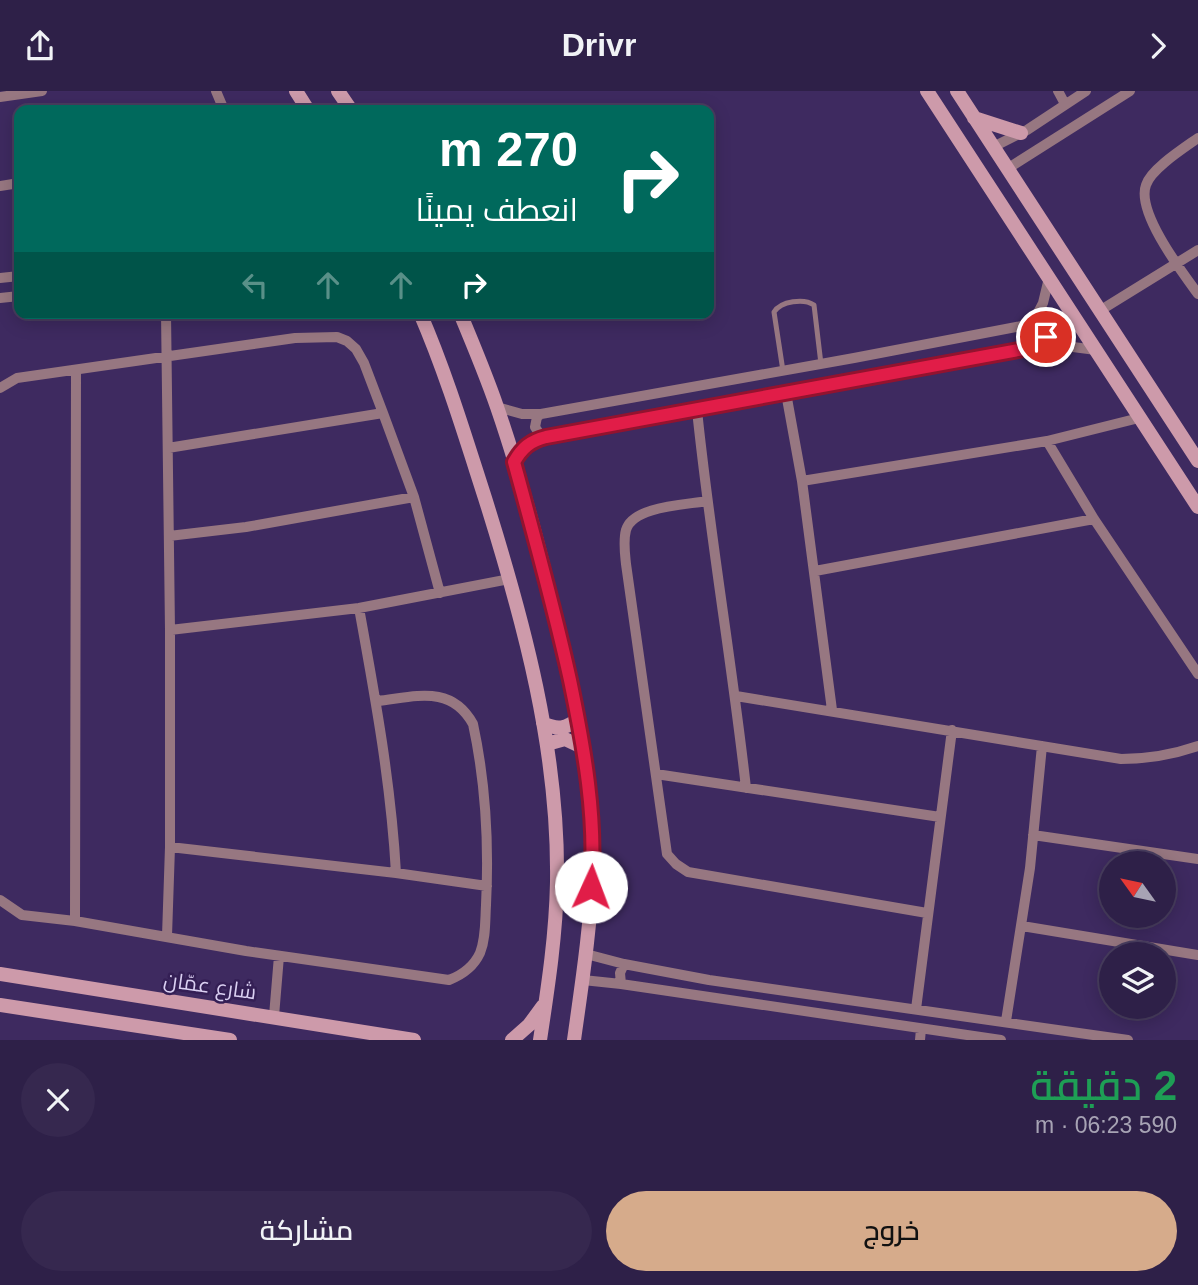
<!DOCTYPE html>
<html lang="ar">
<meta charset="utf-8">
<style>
:root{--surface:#2e2048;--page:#36284f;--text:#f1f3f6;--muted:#a7a3b4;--line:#493e60;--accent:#d6ab8b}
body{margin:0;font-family:Helvetica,Cairo,sans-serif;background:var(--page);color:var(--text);direction:rtl;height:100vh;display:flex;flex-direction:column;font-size:26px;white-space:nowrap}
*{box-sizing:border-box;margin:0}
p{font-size:23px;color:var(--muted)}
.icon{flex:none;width:38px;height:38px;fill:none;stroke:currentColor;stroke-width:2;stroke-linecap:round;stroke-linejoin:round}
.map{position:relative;height:949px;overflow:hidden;direction:ltr}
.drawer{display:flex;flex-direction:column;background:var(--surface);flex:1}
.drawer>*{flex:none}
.banner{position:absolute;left:14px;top:14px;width:700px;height:214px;border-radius:14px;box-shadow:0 4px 18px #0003,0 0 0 2px var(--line);direction:rtl;background:#00695c;color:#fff;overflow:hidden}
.needle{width:46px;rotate:303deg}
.buttons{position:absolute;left:1099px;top:760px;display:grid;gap:14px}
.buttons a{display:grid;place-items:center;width:77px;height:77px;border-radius:50%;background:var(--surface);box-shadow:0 4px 18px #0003,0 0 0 2px var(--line);font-size:35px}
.pin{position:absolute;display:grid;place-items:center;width:60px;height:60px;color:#fff;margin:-30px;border:4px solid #fff;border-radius:50%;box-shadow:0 2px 7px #0007}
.me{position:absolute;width:77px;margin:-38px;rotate:2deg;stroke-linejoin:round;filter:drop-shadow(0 0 5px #0008)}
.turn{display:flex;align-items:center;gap:24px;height:147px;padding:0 21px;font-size:32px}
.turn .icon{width:91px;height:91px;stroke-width:2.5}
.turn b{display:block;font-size:49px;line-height:60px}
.lanes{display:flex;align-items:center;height:66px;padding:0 21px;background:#0003;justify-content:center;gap:35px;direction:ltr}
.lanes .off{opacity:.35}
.round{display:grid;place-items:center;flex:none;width:74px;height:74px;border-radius:37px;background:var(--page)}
.head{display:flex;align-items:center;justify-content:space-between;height:119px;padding:0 21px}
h1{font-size:42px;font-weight:600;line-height:52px;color:#1e9e55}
.action{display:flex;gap:14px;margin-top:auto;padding:14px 21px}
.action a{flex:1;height:80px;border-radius:42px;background:var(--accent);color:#111;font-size:28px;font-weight:600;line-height:80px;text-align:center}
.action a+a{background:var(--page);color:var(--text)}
header{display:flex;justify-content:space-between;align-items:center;height:91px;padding:0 21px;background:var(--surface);font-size:32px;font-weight:600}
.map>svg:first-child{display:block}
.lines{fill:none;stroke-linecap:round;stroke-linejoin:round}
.lane{stroke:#977781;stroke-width:5}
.street{stroke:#977781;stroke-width:10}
.secondary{stroke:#cd9aaa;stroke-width:14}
.route-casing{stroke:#92132f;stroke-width:18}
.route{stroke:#e11d48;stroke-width:12}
.labels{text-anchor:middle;stroke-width:5;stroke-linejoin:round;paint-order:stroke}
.street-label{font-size:21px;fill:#dad0f2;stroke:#341f55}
</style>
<header><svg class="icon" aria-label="forward" viewBox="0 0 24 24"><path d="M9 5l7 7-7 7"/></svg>Drivr<svg class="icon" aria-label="share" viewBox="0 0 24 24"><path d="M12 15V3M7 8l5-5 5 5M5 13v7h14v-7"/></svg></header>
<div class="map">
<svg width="1198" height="949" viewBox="0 0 1198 949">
<rect width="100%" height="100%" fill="#3e2a60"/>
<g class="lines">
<!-- lane -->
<path class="lane" d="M783,280L774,221C781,210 804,207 814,214L821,273"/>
<!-- street -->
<path class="street" d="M216,0L224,19
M1058,0L1065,13
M0,6L42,0
M1198,47C1184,57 1151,78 1146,94C1136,121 1182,181 1198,203
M993,56L1027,39L1086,0
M1007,78L1130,0
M0,95L19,92
M0,187L19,185
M0,207L19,205
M1101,219L1198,159
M166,222L170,539V756L167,845
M1032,233L1044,237C1047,245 1045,248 1040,255
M0,297L17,287L295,247L337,246L347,250L356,258L364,272L383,322L414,406L440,502
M786,302L802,390L832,619
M497,316L522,323H541L854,267L1032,233L1043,212L1049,187
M697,319C710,446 732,571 746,697
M541,323L537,326L535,336L541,345L546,346
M1047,350L1094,428L1198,583
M168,357L383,322
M514,371L526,355L546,346L1040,255L1073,256L1096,259
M802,390L1047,350L1139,327
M707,410C685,414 633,415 626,439C623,450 625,463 626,473L667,763L676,773L688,781L927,822
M169,445L246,436L414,406
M815,480L1094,428
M359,517C375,605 391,692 396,782
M170,539L359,517L510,488
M736,605L1121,668C1149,668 1172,664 1198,655
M656,683L940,726
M1033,744L1198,768
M170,756L396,782L487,795
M0,809L22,824L75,830L246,860L449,889C462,884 474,875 480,862C486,847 485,830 486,814C489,754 486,693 473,633C451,593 415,606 377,610
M75,830L76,279
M1022,835L1198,864
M586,863L624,873L709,889L1128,949
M583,889L621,893L1001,949
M621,893L620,882L624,873
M916,918L952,639
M274,925L279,865
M1006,930L1030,777L1042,655
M920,949L921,938"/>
<!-- secondary -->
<path class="secondary" d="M296,0L308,19
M338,0L351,19
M927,0L1198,416
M957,0L1198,370
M974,27L1021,42
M420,222C446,282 465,345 485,407C524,531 559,660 557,791C556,844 548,896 540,949
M460,222C473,253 486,284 497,316C526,400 548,489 567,576C581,641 595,709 593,775C591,834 582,892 574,949
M543,632C557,639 566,638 578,628
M547,653L565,648L582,656
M0,883L414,949
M0,914L230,949
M512,949L529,934L543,915"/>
</g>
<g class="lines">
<!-- route casing -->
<g class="route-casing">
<path id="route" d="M591,796C597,728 584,656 570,589C554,516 534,444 514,371C522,357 530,350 546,346L1040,255L1046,246"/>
</g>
<!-- route -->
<use href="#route" class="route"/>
</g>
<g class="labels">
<!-- street labels -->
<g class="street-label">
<text transform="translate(210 895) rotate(8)" y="7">شارع عمّان</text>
</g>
</g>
</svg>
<div class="buttons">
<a><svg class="needle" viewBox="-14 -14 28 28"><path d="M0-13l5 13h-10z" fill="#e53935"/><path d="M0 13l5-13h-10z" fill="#a7a3b4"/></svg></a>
<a><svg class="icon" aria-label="layers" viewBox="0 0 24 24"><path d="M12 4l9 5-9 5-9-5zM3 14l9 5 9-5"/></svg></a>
</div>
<div class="pin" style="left:1046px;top:246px;background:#d93025"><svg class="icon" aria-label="arrive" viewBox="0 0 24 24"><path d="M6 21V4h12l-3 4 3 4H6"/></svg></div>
<svg class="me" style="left:591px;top:796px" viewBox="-20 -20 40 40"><circle r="19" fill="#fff"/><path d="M0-13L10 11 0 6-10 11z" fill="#e11d48"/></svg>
<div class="banner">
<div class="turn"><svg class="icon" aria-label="right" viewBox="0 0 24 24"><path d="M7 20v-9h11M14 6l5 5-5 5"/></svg><div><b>270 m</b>انعطف يمينًا</div></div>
<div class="lanes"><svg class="icon off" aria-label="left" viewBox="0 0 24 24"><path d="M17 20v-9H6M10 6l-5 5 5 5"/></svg><svg class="icon off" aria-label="ahead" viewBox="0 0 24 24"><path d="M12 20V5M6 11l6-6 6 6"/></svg><svg class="icon off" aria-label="ahead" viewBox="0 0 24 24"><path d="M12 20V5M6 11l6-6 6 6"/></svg><svg class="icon" aria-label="right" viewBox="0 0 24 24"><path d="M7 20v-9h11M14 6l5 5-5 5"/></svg></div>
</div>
</div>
<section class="drawer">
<div class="head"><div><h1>2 دقيقة</h1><p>590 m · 06:23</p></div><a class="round"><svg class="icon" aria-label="close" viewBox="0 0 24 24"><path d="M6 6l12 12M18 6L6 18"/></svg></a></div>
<div class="action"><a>خروج</a><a>مشاركة</a></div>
</section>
